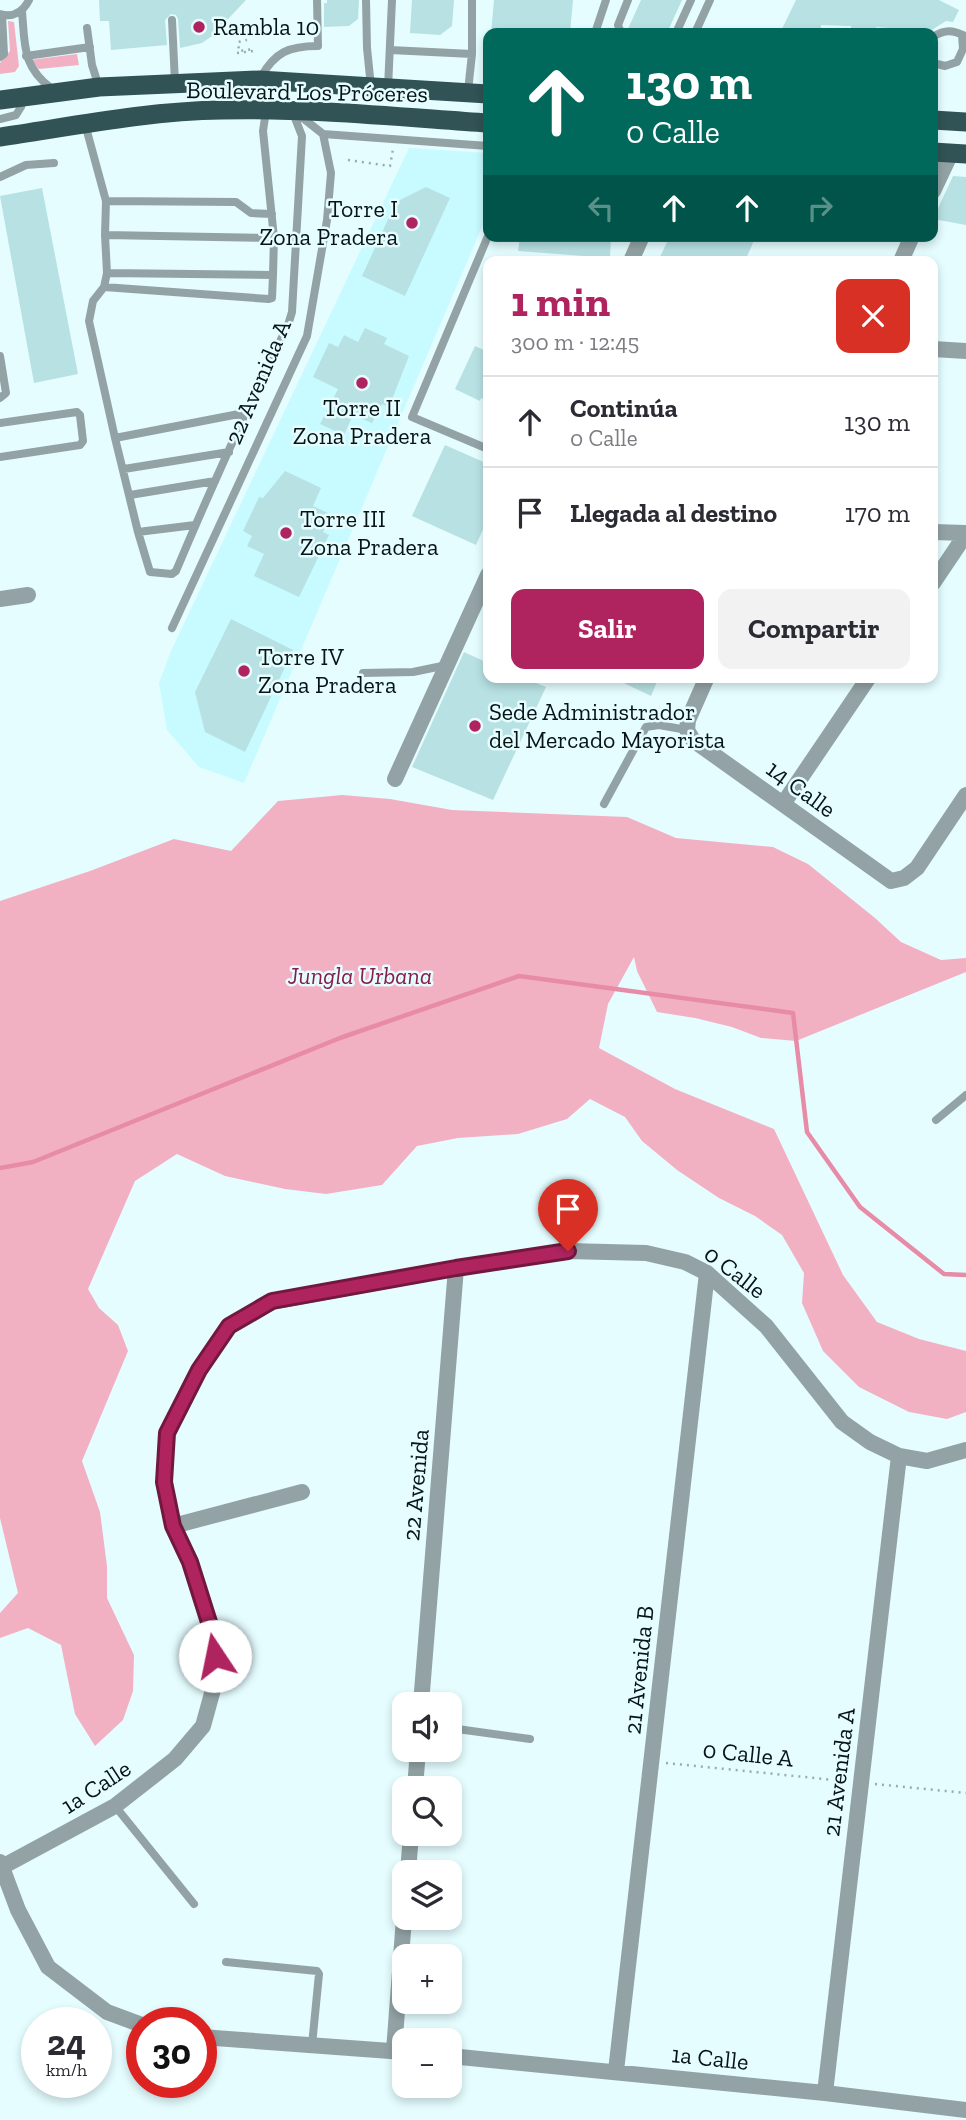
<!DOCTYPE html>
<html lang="es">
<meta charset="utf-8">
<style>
:root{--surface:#fff;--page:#f2f2f3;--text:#2b2b33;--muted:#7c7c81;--line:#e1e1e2;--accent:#af235f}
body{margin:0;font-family:"Zilla Slab",serif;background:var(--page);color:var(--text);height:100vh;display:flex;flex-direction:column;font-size:26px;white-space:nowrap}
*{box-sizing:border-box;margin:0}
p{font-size:23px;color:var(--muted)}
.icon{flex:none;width:38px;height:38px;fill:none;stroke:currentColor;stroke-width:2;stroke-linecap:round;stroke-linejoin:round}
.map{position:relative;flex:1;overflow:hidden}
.panel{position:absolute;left:483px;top:256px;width:455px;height:427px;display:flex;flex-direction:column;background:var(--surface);border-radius:14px;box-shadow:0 4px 10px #0003}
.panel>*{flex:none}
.top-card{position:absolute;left:483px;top:28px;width:455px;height:214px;border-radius:14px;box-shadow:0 4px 10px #0003;background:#00695c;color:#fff;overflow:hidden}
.buttons{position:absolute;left:392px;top:1692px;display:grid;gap:14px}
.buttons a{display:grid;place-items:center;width:70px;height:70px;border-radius:14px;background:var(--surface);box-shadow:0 4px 10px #0003;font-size:35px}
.speed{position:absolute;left:21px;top:2007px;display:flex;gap:14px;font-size:35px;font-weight:700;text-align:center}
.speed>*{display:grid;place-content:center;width:91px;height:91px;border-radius:50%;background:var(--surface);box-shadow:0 4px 10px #0003;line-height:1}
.speed small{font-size:18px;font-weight:400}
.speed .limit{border:10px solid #d22;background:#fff;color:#111}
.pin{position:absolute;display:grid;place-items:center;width:60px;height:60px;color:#fff;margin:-72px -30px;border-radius:50% 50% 50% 0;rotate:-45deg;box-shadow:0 0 7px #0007}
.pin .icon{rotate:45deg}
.me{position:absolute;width:77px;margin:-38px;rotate:349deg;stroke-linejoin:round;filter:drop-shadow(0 0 5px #0008)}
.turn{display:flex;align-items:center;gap:24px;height:147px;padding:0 28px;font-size:32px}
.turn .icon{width:91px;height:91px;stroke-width:2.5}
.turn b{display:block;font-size:49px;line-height:60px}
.lanes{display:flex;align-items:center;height:66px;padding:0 28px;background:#0003;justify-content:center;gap:35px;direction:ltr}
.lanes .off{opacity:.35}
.round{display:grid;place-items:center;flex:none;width:74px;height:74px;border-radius:14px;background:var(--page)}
.overview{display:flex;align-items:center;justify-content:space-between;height:119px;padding:0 28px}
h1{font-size:42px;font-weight:700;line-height:52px;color:var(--accent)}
.action{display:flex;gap:14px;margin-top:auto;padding:14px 28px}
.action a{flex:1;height:80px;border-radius:14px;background:var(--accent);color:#fff;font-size:28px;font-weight:700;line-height:80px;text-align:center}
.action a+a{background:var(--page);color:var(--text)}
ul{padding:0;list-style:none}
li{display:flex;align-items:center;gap:21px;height:91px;padding:0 28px;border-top:2px solid var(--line)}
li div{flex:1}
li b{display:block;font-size:26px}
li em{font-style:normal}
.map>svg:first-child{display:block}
.built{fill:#c7fbff}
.green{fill:#f2b1c3}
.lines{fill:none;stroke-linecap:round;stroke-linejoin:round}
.stream{stroke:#e78ba7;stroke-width:4.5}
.building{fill:#b8e1e4}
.path{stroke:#97acae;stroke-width:2.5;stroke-dasharray:2 5;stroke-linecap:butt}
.service{stroke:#93a3a5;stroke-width:8}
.minor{stroke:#93a3a5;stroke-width:16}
.trunk{stroke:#315355;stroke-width:19}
.route-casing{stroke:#72173e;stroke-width:18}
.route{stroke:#af235f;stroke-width:12}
.poi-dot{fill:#af235f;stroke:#e5fdff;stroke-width:2.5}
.labels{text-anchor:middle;stroke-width:5;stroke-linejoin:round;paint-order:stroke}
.poi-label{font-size:24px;fill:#061416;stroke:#e5fdff;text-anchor:start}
.street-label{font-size:24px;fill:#061416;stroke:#e5fdff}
.park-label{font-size:24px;font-style:italic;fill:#881c49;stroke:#e5fdff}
</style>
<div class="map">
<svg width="966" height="2120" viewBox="0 0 966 2120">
<rect width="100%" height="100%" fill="#e5fdff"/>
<!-- built -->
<path class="built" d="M409,148L488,153V213L244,783L199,767L167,730L159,683L171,651Z"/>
<!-- green -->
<path class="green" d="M8,21L14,22L19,66L15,72L0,74V63L10,51Z
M77,54L79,65L39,69L30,60Z
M342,795L390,799L452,810L627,817L676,838L773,847L808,864L875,918L901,942L941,960L966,958V972L796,1041L761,1038L732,1027L695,1018L657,1012L637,971L634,957L608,1004L599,1048L675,1089L774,1129L843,1275L877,1322L919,1339L966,1351V1412L947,1419L909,1412L859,1387L823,1351L802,1303L804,1273L782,1235L755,1216L719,1198L677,1170L642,1141L625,1117L590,1099L567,1119L518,1134L458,1138L417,1146L382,1185L326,1194L285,1189L225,1176L177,1154L135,1181L88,1289L99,1308L118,1325L128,1351L82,1461L100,1512L107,1566V1598L134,1655L133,1691L123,1720L95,1746L75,1714L61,1645L28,1628L0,1638V1613L18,1593L0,1518V901L90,871L174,839L231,851L278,801Z"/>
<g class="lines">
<!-- stream -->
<path class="stream" d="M0,1168L33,1162L340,1038L519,976L793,1013L807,1132L860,1207L944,1274L966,1275"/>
</g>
<!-- building -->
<path class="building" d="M99,0H246L212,36L202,43L180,48L178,19L176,15L171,14L165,20L167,45L111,50L109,21H100Z
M327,0H359L358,19L349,26L324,27V3H327Z
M412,0H454L452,26L440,35L410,33Z
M494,0H573L570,33H491Z
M641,0H682L667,33L627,31Z
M796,0H939L959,10L953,22L946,21L930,31L876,27V33H851V26L821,25V33H780Z
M953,176L966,177V225L933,219Z
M426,187L450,198L405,296L362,276L396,202Z
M42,188L78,374L34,383L0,196Z
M520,236H611L610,258L518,251Z
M670,236H756L745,261H658Z
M365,328L387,338L384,344L409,356L389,407L382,404L372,423L353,415L344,435L320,424L338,389L313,377L329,343L338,347L344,335L358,342Z
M475,346L488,352V401L481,398L480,401L455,389Z
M445,445L488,464V518L476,545L412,516Z
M285,471L321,488L313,506L332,515L323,532L329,535L299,597L254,576L264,554L247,546L252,536L243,531L259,497L263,498Z
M231,619L293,650L245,752L205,732L195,692Z
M464,652L488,663V677H522L546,687L493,800L412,767Z
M611,677H659L651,696Z"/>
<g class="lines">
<!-- path -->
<path class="path" d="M237,53L253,51V49L239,51L238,42L247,40
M348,160L390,166L393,149
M666,1763L844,1781
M875,1784L966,1793"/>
<!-- service -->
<path class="service" d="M366,0L367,48L371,87
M22,11C25,46 22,66 52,89
M0,14C13,18 23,12 29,0
M172,20L175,83
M87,28L92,65L99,87
M595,33L606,0
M621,33L618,25L628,0
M676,33L691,0
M695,33L710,0
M933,37C945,29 953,30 965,36
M390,50L472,54
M26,56L90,47
M0,57L4,54L2,15
M933,63L945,66L957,62L963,49L962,35
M261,77C275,52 289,46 318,46L317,0
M388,88L392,0
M468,91L472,54V0
M0,119L16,115L21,107
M85,124L106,201L236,202L251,213L272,214
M323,134L488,146
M0,177L26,165L54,163
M106,201L105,235L274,238
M105,235L107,273L273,275L274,238L263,131L266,111
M107,273L104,287L269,299L272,298L273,275
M104,287L93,301L89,321L115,438L138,532L150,572L172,574L176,571C211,488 248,406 288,325L292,312L302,136L293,113
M0,356L6,393L0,398
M0,423L77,412L80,415L83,441L80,445L0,457
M115,438L244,413
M488,449L412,417L488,236
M124,469L229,452
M130,495L215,481
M138,532L195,525
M172,628L307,336L327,220L331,173L323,134L299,115
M363,673L413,672L447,665
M604,804L646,727L659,725L687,730
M936,1120L966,1095
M450,1728L530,1739
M115,1806L194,1904
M226,1962L317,1971L319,1974L312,2045"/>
<!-- minor -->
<path class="minor" d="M933,191L951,153
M631,261L642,236
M901,261L912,236
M933,349L966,351
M933,532L966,533
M933,583L966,534
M0,599L28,595
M707,677L688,720L687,730L693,740L891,881L904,878L917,868L966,795
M395,779L488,575
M783,804L869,677
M173,1526L302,1492
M421,1704L456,1268
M415,1788L418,1750
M0,1862L18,1910L48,1967L107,2012L142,2025
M0,1868L115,1806L175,1759L203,1726L217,1675L214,1638L190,1562L173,1526L164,1482L167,1433L199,1370L229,1326L272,1302L456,1268L568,1251L646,1253L685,1262L707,1273L766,1326L842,1422L870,1442L899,1456L927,1461L966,1450
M408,1872L411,1834
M201,2037L404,2052
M394,2051L404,1918
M450,2056L825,2093L966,2110
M616,2071L707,1273
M825,2093L899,1456"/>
<!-- trunk -->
<path class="trunk" d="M0,100L99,87L259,80L488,94
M933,120L966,122
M0,137C74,126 148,111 222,110C311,108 400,117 488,123
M933,152L966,154"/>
</g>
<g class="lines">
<!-- route casing -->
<g class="route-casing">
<path id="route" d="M215,1656L214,1638L190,1562L173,1526L164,1482L167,1433L199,1370L229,1326L272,1301L456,1268L568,1251"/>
</g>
<!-- route -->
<use href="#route" class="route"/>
</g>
<!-- markers -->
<g class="poi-dot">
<circle cx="199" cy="27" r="7"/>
<circle cx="412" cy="223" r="7"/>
<circle cx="362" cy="383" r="7"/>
<circle cx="286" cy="533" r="7"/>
<circle cx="244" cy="671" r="7"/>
<circle cx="475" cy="726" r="7"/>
</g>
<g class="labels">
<!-- poi labels -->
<g class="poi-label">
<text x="213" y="35">Rambla 10</text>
<text x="398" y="217" text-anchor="end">Torre I<tspan x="398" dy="28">Zona Pradera</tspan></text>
<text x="362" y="416" text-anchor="middle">Torre II<tspan x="362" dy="28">Zona Pradera</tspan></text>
<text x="300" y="527">Torre III<tspan x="300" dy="28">Zona Pradera</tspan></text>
<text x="258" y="665">Torre IV<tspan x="258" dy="28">Zona Pradera</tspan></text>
<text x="489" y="720">Sede Administrador<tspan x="489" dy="28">del Mercado Mayorista</tspan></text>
</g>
<!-- street labels -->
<g class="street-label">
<text transform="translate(307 92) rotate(1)" y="8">Boulevard Los Próceres</text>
<text transform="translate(258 382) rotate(-67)" y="8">22 Avenida A</text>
<text transform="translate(801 789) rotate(36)" y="8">14 Calle</text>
<text transform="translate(735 1272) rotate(38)" y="8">0 Calle</text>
<text transform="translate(416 1485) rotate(-85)" y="8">22 Avenida</text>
<text transform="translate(639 1670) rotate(-84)" y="8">21 Avenida B</text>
<text transform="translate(748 1754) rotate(6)" y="8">0 Calle A</text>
<text transform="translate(839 1772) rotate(-83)" y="8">21 Avenida A</text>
<text transform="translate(96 1787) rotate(-33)" y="8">1a Calle</text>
<text transform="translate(710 2058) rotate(6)" y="8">1a Calle</text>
</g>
<!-- park labels -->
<g class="park-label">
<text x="360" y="984">Jungla Urbana</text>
</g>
</g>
</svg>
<div class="buttons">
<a><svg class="icon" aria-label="sound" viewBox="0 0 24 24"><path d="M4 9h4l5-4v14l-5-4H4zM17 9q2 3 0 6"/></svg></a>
<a><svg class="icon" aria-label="search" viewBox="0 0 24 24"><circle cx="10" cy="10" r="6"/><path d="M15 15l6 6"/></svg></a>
<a><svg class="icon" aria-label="layers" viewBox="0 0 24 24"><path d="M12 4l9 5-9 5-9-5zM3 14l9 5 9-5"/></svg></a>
<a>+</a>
<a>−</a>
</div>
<div class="speed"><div>24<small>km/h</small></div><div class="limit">30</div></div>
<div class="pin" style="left:568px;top:1251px;background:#d93025"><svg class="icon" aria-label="arrive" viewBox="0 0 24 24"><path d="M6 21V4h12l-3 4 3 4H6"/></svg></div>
<svg class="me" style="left:215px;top:1656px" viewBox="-20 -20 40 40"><circle r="19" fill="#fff"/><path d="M0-13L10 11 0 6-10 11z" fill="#af235f"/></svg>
<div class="top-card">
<div class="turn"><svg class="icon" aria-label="ahead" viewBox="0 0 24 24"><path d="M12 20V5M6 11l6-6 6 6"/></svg><div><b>130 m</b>0 Calle</div></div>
<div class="lanes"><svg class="icon off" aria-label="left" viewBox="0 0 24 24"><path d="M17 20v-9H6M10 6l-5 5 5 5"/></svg><svg class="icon" aria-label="ahead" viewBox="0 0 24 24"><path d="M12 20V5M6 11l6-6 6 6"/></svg><svg class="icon" aria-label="ahead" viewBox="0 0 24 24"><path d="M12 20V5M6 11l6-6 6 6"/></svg><svg class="icon off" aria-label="right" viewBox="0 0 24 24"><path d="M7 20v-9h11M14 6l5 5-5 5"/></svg></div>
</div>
<section class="panel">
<div class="overview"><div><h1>1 min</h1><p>300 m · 12:45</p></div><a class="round" style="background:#d93025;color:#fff"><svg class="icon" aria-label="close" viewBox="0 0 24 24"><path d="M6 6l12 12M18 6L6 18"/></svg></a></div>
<ul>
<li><svg class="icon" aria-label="ahead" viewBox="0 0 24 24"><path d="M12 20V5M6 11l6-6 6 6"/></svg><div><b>Continúa</b><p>0 Calle</p></div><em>130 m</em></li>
<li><svg class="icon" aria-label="arrive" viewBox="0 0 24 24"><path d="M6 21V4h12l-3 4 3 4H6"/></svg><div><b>Llegada al destino</b></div><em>170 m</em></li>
</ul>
<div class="action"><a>Salir</a><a>Compartir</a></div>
</section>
</div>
